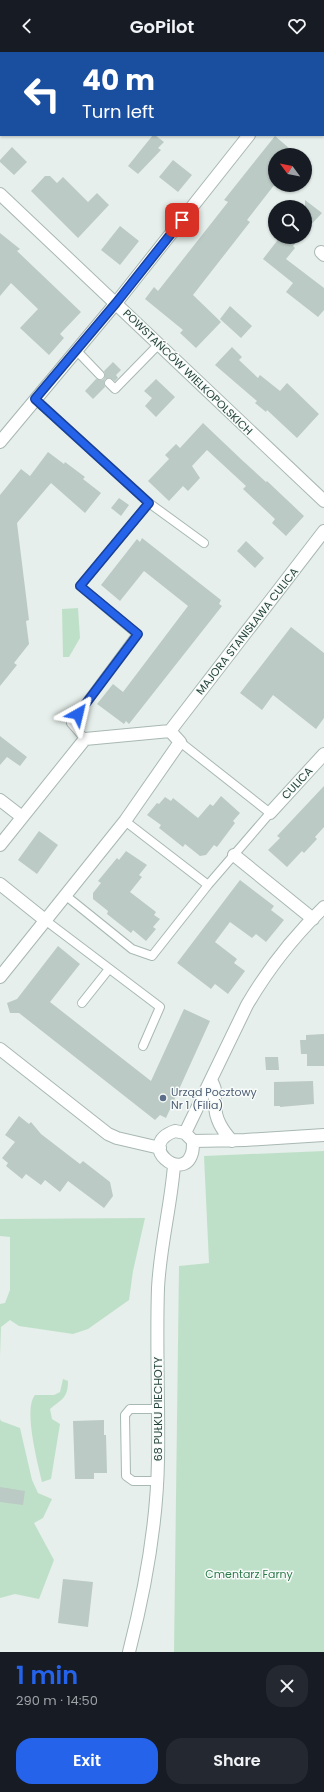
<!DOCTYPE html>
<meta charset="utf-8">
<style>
:root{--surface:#171b24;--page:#242831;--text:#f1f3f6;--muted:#9ea1a6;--accent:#2563eb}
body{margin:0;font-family:Poppins,sans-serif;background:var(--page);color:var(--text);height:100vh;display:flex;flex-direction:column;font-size:15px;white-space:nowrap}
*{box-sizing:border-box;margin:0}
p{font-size:13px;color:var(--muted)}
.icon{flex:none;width:22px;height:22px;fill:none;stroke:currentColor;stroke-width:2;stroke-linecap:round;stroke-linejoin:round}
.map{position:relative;height:1600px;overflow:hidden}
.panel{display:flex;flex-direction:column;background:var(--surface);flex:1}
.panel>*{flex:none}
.hud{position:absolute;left:0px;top:0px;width:324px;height:84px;box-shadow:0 1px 3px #0004;background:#1a4fa0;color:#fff;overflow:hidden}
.needle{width:26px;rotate:302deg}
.fabs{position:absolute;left:268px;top:96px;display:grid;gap:8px}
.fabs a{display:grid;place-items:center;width:44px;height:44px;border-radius:50%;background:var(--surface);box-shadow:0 1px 3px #0004;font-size:20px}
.pin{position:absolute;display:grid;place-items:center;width:34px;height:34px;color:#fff;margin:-17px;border-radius:8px;box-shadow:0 2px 6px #0006}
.me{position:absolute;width:44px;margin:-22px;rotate:37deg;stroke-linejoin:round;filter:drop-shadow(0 0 3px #0008)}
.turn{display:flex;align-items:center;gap:14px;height:84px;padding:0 16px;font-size:18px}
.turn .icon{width:52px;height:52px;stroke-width:2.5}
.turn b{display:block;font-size:28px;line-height:34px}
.round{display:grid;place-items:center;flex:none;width:42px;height:42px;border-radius:16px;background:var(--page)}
.summary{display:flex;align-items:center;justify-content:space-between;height:68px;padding:0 16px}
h1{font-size:24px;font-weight:600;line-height:30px;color:var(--accent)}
.action{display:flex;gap:8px;margin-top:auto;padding:8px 16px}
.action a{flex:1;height:46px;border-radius:16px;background:var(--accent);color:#fff;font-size:16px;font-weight:600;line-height:46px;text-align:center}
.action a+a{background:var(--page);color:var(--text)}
header{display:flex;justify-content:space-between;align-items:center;height:52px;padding:0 16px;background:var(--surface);font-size:18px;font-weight:600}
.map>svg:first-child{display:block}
.green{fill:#bfe0c8}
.building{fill:#bbcac4}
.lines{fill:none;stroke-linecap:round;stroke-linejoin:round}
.lane-casing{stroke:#a8b8b2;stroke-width:10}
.street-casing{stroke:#a8b8b2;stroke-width:14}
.lane{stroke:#fff;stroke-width:8}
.street{stroke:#fff;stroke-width:12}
.route-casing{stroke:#184099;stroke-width:10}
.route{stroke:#2563eb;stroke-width:7}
.service-dot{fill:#5c6f8a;stroke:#f7fbf9;stroke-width:1.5}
.labels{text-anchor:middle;stroke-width:3;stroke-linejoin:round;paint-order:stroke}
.street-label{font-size:11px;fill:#24423a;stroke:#f7fbf9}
.service-label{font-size:11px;fill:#4e5e75;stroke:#f7fbf9;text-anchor:start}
.park-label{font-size:11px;fill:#2d7a4b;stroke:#f7fbf9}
</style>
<header><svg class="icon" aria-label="back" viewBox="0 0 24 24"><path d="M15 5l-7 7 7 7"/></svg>GoPilot<svg class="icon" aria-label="heart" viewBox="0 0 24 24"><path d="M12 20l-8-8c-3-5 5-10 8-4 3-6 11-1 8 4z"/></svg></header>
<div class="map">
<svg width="324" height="1600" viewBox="0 0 324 1600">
<rect width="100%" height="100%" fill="#e6efeb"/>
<!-- green -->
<path class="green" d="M78,556L80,586L69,605H63L62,557Z
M324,1099V1600H174L179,1214L209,1211L204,1104Z
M145,1166L133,1219L129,1248L88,1277L73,1282L19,1274L10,1268L1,1275L0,1304V1252L5,1251L10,1238V1185L0,1184V1167Z
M63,1327L68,1329C68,1346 62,1347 50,1357L52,1367L60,1372L51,1427L42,1430C38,1412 23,1357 35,1343H54L60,1340Z
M0,1367L1,1369L20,1376L32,1428L38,1441L52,1447L43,1466L34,1471L54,1508L39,1547L15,1542L0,1546Z"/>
<!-- building -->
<path class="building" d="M153,83H155L164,90L158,96L161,98L138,122L128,114Z
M275,84L297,103H275V132L247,168L250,170L193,243L221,270L196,296L180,281L183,278L145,247L154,235L158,239L228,150L224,148Z
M12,95L27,110L14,123L0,110V108Z
M173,108L192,123L178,140L159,125Z
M45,124H50L57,131L63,125L88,150L97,141L109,153L78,186L31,139Z
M305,148L322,161L305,179Z
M120,174L139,189L120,213L101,198Z
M0,181L20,197L17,199L81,260L60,282L64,286L49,303L20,276L38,257L11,231L0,244Z
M280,185H300L293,194L295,196L286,207L324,236V258L318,265L286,240L293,231L263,207Z
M230,254L252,274L241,286L220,267Z
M232,295L242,305L239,308L258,326L260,323L280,339L287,331L319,362L297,386L267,358L266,360L255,351L257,349L215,313Z
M113,310L121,318L116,323L118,326L115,329L110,326L105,327L104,330L105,335L93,347L85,339L96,327L101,328L104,327L105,322L104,319Z
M156,327L175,345L156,365L145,354L152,346L144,339Z
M203,371L243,409L266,430L267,429L304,464L286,484L272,471L275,467L243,437L246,434L207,398L192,414L200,426L188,439L183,434L169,449L148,429L169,407L165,403L176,392L180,396Z
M48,400L64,412L65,410L85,425L83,427L101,441L85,461L51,431L17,471L29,568L26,569L29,592L14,611L17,613L0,634V443L21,417L30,424Z
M119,446L129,453L121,464L111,456Z
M142,486L221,548L219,552L222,554L129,672L126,669L124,672L97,652L113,632L123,640L188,554L144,519L120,549L101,533L137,487L140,490Z
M246,489L264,506L255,516L237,499Z
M291,575L324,601V666L316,677L273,643L262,658L240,641Z
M0,684L27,705L20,714L7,705L0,713Z
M324,734V775L315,785L317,787L304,801L302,799L287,815L268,798L280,786L277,784Z
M221,744L240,761L233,769L235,771L217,795L214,793L206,803L200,804L185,792L183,795L159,776L161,773L147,763L157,751L159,752L165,745L171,749L173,746L198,766L210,752L213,754Z
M39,779L58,793L37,822L18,808Z
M126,799L147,813L139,823L142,825L130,840L156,860L154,863L160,867L153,875L156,877L146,889L133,878L131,881L107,862L108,859L93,847V841L101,831L98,829L117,806L119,808Z
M240,828L274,854L271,858L284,868L266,890L256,882L252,886L230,870L215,890L237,907L234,911L245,919L228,942L215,932L211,937L177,911Z
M58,894L80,912L50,950L151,1029L184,957L210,969L166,1066L160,1063L155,1068L19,961H10L7,951L17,947Z
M324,982V1014H307V1002H301L300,988H306V983Z
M265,1005H278L279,1018H266Z
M313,1029L314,1052L280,1055V1054H274V1030Z
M19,1064L29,1072L31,1070L41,1082L80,1112L83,1109L110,1130L113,1144L104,1156L68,1129L60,1140L45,1128L41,1133L26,1122L22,1127L6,1114L8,1111L2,1106L15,1090L5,1083Z
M104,1368V1383H106L107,1421H94V1427H75L73,1369Z
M0,1435L25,1439L23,1453L0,1450Z
M63,1527L93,1530L88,1575L58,1571Z"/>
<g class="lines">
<!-- lane casing -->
<g class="lane-casing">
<path id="lane" d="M76,298L100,323
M109,331L115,337L159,292
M35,347L149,451L204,491
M85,687L71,671L137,582L80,534L149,451
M180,690L270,761L208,833
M65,843L132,897L152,904L208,833L125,769
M45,868L160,955L143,994
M82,951L109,917
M156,1429H133L126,1424L125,1363L130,1357H158"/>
</g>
<!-- street casing -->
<g class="street-casing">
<path id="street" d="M105,0L106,1
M314,1L315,0
M0,142L324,449
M321,200L324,203
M0,390L116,251L249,83
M0,748L22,765
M270,761L324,702
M0,793L85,687L170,679L324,479
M234,803L313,867
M0,832L45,868
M0,925L125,769L180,690L170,679
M0,997L108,1082L117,1086L160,1096
M211,1028C218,1042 214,1039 215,1052C215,1067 222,1078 232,1089
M175,1079L185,1081L193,1089C193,1093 193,1098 192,1101C183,1132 135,1093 175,1079Z
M185,1081L247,953C268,917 294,884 324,855
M193,1089L245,1088L324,1083
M129,1600C145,1538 157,1473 158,1408C159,1351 156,1293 158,1236C160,1194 171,1154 174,1113"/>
</g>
<!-- lane -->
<use href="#lane" class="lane"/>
<!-- street -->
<use href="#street" class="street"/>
</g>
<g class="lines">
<!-- route casing -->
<g class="route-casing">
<path id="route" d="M78,662L138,582L80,534L149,451L35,347L116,251L182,168"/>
</g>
<!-- route -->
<use href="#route" class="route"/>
</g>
<!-- markers -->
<circle class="service-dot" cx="163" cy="1046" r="4"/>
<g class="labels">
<!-- street labels -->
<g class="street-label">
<text transform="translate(188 320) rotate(44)" y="4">POWSTAŃCÓW WIELKOPOLSKICH</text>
<text transform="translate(247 579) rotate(-52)" y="4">MAJORA STANISŁAWA CULICA</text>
<text transform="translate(297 731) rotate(-47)" y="4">CULICA</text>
<text transform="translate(158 1357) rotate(-90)" y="4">68 PUŁKU PIECHOTY</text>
</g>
<!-- service labels -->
<g class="service-label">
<text x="171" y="1044">Urząd Pocztowy<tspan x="171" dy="13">Nr 1 (Filia)</tspan></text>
</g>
<!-- park labels -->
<g class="park-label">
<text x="249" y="1526">Cmentarz Farny</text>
</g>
</g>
</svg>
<div class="fabs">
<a><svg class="needle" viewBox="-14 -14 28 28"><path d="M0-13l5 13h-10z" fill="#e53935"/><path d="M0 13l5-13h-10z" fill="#9ea1a6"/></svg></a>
<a><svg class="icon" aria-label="search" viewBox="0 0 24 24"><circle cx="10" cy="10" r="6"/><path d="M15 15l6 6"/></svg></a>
</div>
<div class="pin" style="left:182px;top:168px;background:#d93025"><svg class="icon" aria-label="arrive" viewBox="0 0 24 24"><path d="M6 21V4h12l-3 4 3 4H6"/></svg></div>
<svg class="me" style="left:78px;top:662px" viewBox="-20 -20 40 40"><path d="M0-17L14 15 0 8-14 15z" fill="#2563eb" stroke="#fff" stroke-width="4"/></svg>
<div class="hud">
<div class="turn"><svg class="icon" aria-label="left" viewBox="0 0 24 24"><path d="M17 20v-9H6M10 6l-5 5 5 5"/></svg><div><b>40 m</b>Turn left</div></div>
</div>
</div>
<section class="panel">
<div class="summary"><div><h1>1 min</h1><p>290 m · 14:50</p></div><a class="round"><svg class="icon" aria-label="close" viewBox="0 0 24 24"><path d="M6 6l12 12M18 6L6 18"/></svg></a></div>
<div class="action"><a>Exit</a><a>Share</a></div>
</section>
